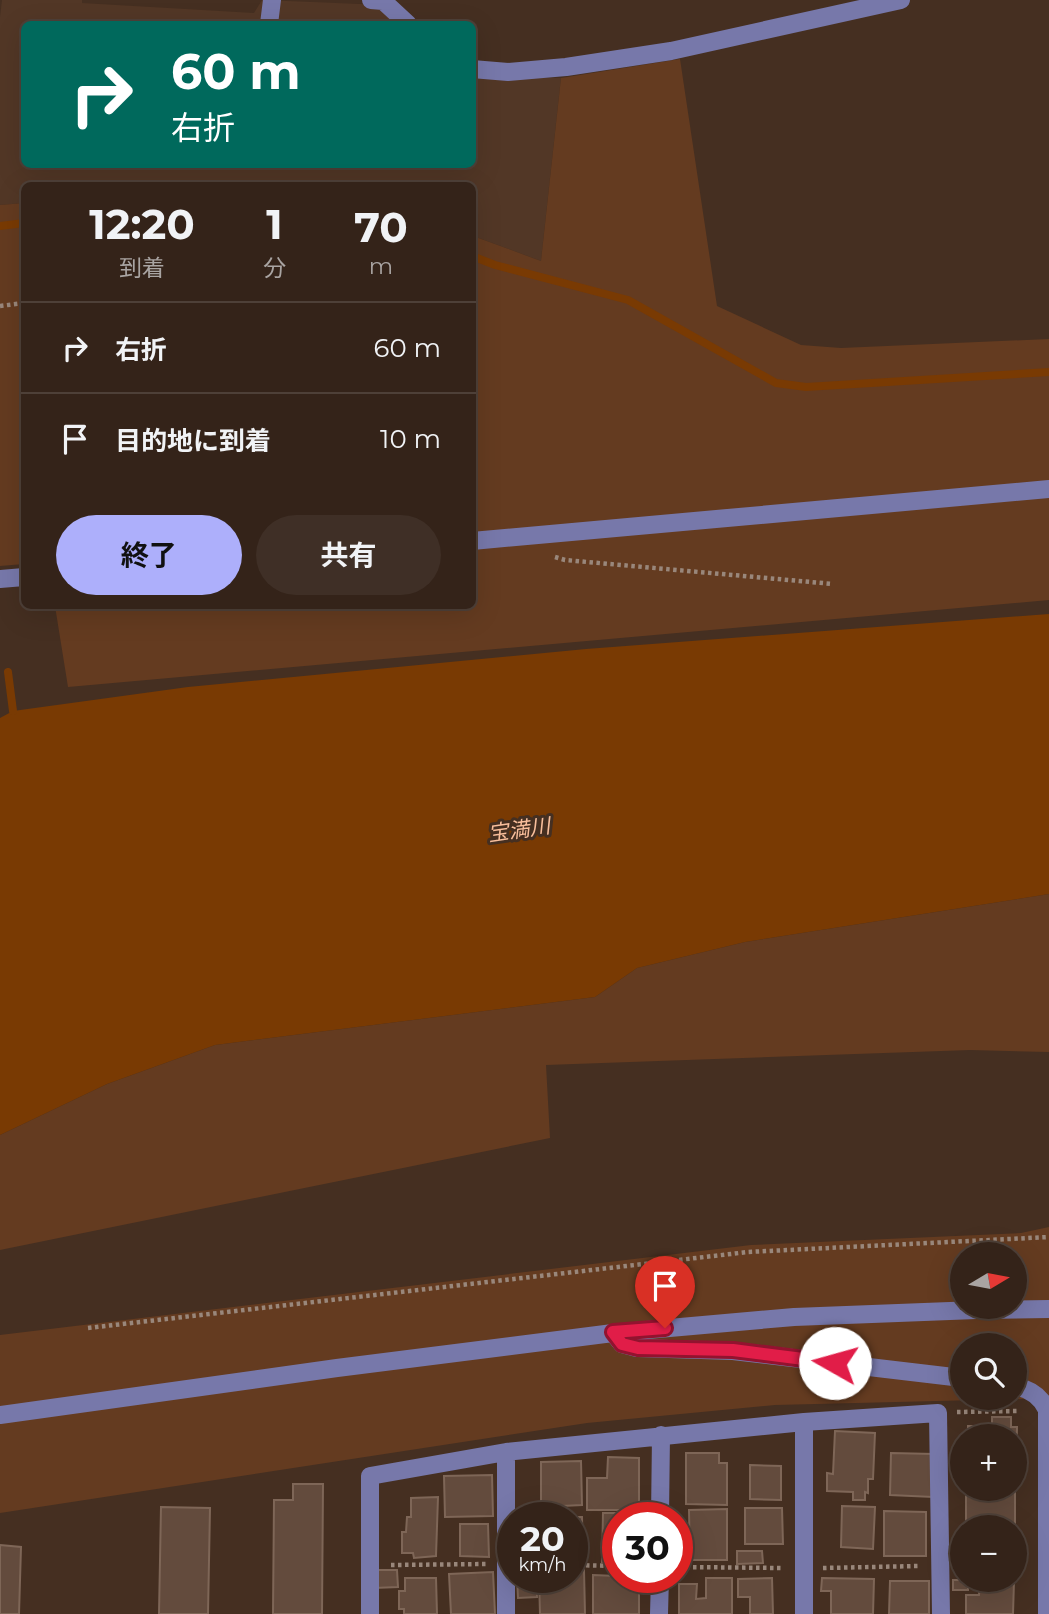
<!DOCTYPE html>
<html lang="ja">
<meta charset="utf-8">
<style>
:root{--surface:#342319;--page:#3f2f26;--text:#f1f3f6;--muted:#a9a4a2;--line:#4e4038;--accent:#adaffb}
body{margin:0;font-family:Montserrat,"Noto Sans JP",sans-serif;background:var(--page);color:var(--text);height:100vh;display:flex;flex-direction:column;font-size:26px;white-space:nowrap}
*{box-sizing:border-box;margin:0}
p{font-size:23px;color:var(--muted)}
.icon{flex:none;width:38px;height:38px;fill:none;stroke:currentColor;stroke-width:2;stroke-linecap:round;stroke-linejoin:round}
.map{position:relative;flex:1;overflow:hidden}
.drawer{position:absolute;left:21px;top:182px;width:455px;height:427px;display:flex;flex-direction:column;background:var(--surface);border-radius:10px;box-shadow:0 7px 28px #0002,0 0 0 2px var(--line)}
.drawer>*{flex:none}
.banner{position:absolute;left:21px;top:21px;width:455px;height:147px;border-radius:10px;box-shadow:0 7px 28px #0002,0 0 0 2px var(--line);background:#00695c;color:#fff;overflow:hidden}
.needle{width:46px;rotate:80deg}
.buttons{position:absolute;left:950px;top:1242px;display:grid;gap:14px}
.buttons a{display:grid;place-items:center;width:77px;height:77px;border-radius:50%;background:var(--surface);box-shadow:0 7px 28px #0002,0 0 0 2px var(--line);font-size:35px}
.speed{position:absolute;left:497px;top:1502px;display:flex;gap:14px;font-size:35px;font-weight:700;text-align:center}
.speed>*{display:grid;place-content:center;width:91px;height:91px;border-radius:50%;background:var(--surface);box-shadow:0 7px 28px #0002,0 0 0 2px var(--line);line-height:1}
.speed small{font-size:18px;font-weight:400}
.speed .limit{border:10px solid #d22;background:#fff;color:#111}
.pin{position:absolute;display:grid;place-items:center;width:60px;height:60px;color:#fff;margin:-72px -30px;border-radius:50% 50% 50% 0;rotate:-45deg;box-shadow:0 0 7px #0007}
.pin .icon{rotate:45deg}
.me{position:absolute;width:77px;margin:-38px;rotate:277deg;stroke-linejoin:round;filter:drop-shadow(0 0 5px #0008)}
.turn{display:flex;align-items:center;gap:24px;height:147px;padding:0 35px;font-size:32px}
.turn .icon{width:91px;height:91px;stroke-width:2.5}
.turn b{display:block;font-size:49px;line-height:60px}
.eta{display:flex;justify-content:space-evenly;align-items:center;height:119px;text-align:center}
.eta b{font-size:42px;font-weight:700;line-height:49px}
.cta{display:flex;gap:14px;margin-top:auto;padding:14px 35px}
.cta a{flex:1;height:80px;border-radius:42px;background:var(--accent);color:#111;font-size:28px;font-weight:700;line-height:80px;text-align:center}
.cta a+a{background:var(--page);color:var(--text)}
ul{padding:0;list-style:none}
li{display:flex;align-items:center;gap:21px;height:91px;padding:0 35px;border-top:2px solid var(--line)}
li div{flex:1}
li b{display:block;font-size:26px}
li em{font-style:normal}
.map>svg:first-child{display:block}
.built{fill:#523726}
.green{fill:#643b20;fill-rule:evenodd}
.water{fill:#793a03}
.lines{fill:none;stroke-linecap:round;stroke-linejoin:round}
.stream{stroke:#793a03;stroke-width:8}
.building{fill:#634b3d;stroke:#7e6657;stroke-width:2}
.path{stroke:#99877b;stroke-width:4.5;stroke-dasharray:3.5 3.5;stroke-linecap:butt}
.minor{stroke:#7778aa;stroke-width:18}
.route-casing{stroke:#92132f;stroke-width:18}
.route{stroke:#e11d48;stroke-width:12}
.labels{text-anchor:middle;stroke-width:6;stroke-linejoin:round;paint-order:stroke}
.water-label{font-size:21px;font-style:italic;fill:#f8be9b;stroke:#452f21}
</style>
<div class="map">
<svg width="1049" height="1614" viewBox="0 0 1049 1614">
<rect width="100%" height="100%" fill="#452f21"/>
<!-- built -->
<path class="built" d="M2,0H82V3L254,13L262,0L385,5L405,24H24V164H472L473,78H561L541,261L473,236L472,186H24V203L0,205V17Z"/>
<!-- green -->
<path class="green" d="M680,59L717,306L801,345L841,348L1049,339V600L68,687L55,606H472L473,236L541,261L561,78Z
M24,203V564L0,566V205Z
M1049,894V1052L970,1050L546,1065L550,1138L0,1250V1135L107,1084L215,1045L595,997L637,968L745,942Z
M1049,1227V1400L1023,1399L775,1405L587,1423L0,1513V1335L751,1245L1021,1233ZM962,1255H1015V1307H962ZM962,1346H1015V1398H962Z"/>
<!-- water -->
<path class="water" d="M1049,614V894L745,942L637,968L595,997L215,1045L107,1084L0,1135V718L13,711L188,687L586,649Z"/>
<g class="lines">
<!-- stream -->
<path class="stream" d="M0,226L24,223
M472,256L495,265L628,300L776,383L806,387L1049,372
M8,672L13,711"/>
</g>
<!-- building -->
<path class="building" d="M992,1417H1011V1427H1017L1016,1484L1015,1437H968V1426H992Z
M835,1431L875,1433L873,1479H868V1493L865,1492V1500H853V1492L827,1491V1473L833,1474Z
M686,1453H719V1463H727V1505L686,1504Z
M891,1453L934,1454L933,1497L890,1495Z
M608,1457L639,1458V1510H587V1478H607Z
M581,1461L582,1505L541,1507V1462Z
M750,1465L781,1466V1500L750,1499Z
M492,1475L493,1516L445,1517L444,1476Z
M293,1484H323L322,1614H273L274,1500H293Z
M966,1490H1015V1523L966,1524Z
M438,1497L436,1556L414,1558L413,1553H402V1532H406L407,1517H411V1498Z
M842,1506L875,1507L873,1549L841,1547Z
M161,1507L210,1508L208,1614H159Z
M745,1508H782L783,1544H745Z
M727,1509V1560H690L689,1510Z
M884,1511L926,1512V1556H884Z
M603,1513H640V1517H618V1562H602Z
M562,1517H582L583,1561H572V1517Z
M460,1524H488L489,1557L460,1556Z
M0,1545L21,1547L19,1614H0Z
M737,1551H762L763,1563L737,1564Z
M374,1570H397L398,1587L374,1588Z
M584,1570L585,1614H540L539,1577H572V1571Z
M493,1572L495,1614H451L449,1574Z
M593,1575L639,1577V1614H593Z
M517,1577H536L537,1597L518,1598Z
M405,1578H436L437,1614H404V1609H399V1591H405Z
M706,1578H732V1614H679V1584H697L696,1599L706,1598Z
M772,1578L773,1614H750V1597H738V1579Z
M822,1578L874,1579L873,1614H831V1591H821Z
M953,1580H968V1590H953Z
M890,1581H929V1614H889Z
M980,1581H1014L1013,1614H966V1595H979Z"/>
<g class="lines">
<!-- path -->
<path class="path" d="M0,306L24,303
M555,557L565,560L833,584
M88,1328L748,1252L1049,1237
M957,1412L1018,1411
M391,1565L487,1564
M572,1565L618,1566
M679,1567L782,1568
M823,1568L919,1566"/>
<!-- minor -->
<path class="minor" d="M371,0L383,1L408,24
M269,24L272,0
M472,69L508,72L566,67L671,51L901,0
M472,541L1049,489
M0,579L24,577
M613,1333L622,1344L637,1348L733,1351L962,1378
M1015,1386C1030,1389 1041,1396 1047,1410V1614
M0,1415L337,1368L613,1333L794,1317L976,1310L1049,1309
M660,1517L661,1435
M370,1614V1476L506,1452L804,1422L938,1413L941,1614
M506,1614V1452
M659,1614L660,1577
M804,1614V1422"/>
</g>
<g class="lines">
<!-- route casing -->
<g class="route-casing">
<path id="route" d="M665,1328L613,1332L622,1344L638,1348L733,1350L835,1363"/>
</g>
<!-- route -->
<use href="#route" class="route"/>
</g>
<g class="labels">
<!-- water labels -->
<g class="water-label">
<text transform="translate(519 830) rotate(-8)" y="7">宝満川</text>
</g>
</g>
</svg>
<div class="buttons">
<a><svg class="needle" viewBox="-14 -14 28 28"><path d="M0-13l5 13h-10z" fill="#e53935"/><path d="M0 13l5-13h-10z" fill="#a9a4a2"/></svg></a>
<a><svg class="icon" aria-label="search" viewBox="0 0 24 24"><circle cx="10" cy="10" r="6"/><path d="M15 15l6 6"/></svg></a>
<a>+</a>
<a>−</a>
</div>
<div class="speed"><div>20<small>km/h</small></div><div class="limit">30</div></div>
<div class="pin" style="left:665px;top:1328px;background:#d93025"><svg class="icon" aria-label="arrive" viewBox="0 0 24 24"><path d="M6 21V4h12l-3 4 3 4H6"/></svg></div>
<svg class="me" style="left:835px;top:1363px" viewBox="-20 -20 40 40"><circle r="19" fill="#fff"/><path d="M0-13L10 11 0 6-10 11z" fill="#e11d48"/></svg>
<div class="banner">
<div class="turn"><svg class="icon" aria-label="right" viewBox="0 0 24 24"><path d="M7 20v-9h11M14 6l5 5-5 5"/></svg><div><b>60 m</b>右折</div></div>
</div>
<section class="drawer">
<div class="eta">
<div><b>12:20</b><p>到着</p></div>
<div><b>1</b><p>分</p></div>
<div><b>70</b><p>m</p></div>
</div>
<ul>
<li><svg class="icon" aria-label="right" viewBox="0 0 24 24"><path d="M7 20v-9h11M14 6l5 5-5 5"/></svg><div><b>右折</b></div><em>60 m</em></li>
<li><svg class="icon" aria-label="arrive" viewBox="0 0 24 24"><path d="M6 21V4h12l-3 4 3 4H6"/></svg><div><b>目的地に到着</b></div><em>10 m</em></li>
</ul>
<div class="cta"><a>終了</a><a>共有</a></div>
</section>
</div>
